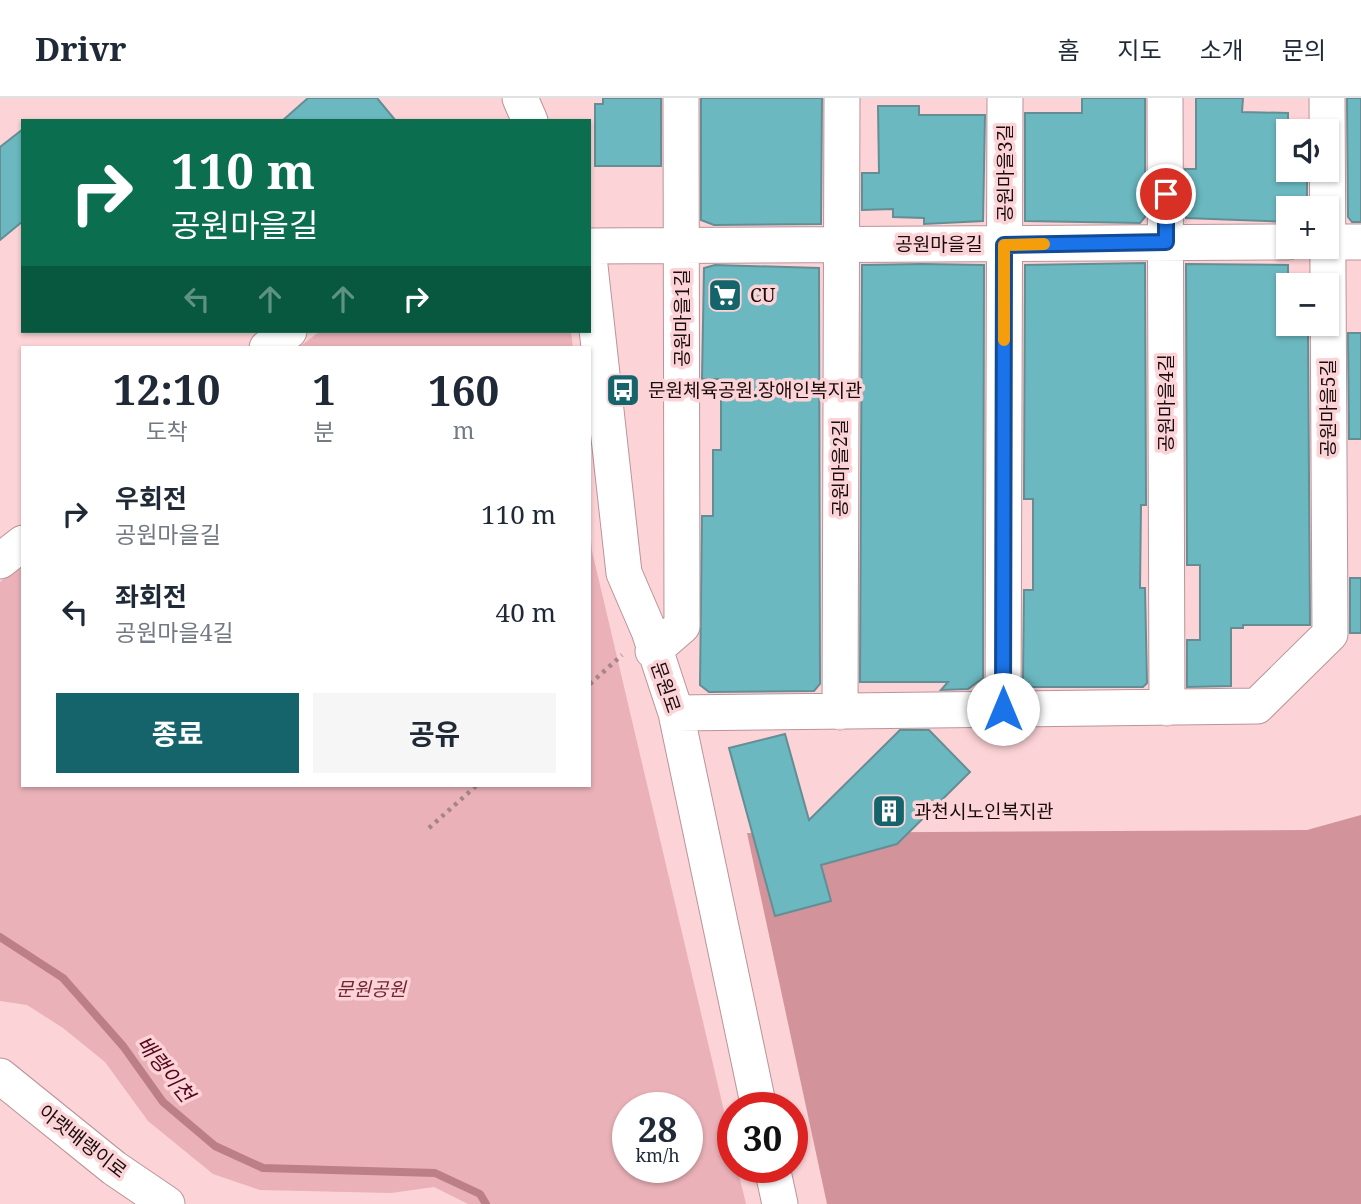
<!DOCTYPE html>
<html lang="ko">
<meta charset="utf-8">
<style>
:root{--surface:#fff;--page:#f6f6f7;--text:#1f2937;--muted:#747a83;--line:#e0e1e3;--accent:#15636b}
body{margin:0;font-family:"Noto Serif","Noto Sans KR",serif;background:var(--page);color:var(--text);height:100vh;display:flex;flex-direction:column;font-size:26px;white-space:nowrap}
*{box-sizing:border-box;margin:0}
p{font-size:23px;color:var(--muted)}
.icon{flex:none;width:38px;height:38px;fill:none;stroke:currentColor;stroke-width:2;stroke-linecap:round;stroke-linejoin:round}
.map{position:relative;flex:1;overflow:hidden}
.details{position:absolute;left:21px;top:248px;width:570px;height:441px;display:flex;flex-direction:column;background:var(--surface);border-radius:0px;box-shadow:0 2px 5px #0004}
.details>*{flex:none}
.guide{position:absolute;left:21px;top:21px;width:570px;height:214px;border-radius:0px;box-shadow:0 2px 5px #0004;background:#0b6e4f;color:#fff;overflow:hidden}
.controls{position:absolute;left:1276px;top:21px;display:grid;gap:14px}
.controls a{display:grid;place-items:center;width:63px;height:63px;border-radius:0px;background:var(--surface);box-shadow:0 2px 5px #0004;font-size:35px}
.speed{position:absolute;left:612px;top:994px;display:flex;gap:14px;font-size:35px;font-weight:700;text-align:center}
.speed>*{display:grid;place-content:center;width:91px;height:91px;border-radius:50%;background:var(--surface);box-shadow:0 2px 5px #0004;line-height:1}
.speed small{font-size:18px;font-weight:400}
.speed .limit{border:10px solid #d22;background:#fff;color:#111}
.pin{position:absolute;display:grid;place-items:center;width:60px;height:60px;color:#fff;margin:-30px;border:4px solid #fff;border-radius:50%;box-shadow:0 2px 7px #0007}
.me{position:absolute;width:77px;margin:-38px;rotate:0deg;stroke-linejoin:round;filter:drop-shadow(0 0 5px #0008)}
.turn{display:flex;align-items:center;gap:24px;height:147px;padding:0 35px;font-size:32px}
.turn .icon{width:91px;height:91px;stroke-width:2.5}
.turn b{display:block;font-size:49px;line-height:60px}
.lanes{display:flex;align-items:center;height:66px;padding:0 35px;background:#0003;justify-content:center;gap:35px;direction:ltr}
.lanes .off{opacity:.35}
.eta{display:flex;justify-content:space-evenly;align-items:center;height:119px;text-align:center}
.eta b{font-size:42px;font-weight:700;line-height:49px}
.cta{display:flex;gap:14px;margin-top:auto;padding:14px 35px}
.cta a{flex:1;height:80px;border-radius:0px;background:var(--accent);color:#fff;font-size:28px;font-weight:700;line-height:80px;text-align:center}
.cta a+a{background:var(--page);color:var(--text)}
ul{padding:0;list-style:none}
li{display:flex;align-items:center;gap:21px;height:98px;padding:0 35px}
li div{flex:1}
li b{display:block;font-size:26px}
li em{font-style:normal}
header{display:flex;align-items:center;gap:42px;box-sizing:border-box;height:98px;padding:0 35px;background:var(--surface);border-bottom:2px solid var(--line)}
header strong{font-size:33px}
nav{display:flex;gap:38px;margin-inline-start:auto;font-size:24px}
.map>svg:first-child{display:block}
.green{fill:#eab1b8;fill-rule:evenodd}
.forest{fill:#d2939b}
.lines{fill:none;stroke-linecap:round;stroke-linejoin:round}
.stream{stroke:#bd7f87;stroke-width:8}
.building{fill:#6bb8c1;stroke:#648e93;stroke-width:2}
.minor-casing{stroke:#ba9498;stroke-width:37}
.path{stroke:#a48689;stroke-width:4.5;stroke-dasharray:3.5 5;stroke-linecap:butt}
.minor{stroke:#fff;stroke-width:35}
.route-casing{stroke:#114b97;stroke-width:18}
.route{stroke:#1a73e8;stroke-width:12}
.slow{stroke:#f59e0b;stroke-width:12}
.labels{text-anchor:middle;stroke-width:7;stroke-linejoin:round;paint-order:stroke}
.street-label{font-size:19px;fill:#1a0d0e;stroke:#fcd3d7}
.poi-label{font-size:19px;fill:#1a0d0e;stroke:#fcd3d7;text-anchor:start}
.park-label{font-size:19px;font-style:italic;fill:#702434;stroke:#fcd3d7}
.water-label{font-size:21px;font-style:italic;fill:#53061d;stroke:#fcd3d7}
</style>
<header>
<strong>Drivr</strong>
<nav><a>홈</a><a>지도</a><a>소개</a><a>문의</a></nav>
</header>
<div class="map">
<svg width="1361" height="1106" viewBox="0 0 1361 1106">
<rect width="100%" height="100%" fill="#fcd3d7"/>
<!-- green -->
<path class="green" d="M320,233H571L573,250H298Z
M590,430L592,453L733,1051V1069H737L746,1106H468L434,1089L391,1095L260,1092L213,1076L148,1023L105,964L63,930L27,907L0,903V484L23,466V688H590ZM628,1010H688V1069H628Z"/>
<!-- forest -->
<path class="forest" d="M1361,717V1106H827L747,735L1307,732Z"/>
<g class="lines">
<!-- stream -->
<path class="stream" d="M0,839L63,880L123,948L163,1004L215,1048L263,1070L435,1075L480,1096L486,1106"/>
</g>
<!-- building -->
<path class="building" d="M308,0H377L396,23H282Z
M603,0H661V68H595V6H603Z
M701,0H822L821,126L714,127L701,122Z
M1082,0H1145V119L1140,125L1025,123V15H1082Z
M1196,0H1243L1242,14L1288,15V81H1307V110H1288V124L1186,120L1185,71H1196Z
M1347,0H1361V124H1352L1348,119Z
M878,8H919V17H985L983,123L924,126V120L893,119V111L862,112V75H879Z
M23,31V123L0,142V49Z
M1145,165L1146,407H1141L1140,490H1145L1147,585L1143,589H1030L1023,583L1024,492H1033V401H1024L1025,167Z
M922,166L984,167L983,580L968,591L941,592L948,584H860L862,167Z
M1186,166L1288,167V236L1308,235L1310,527H1243V530H1231V588L1187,589V542H1200V467H1187Z
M715,167L819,170L820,586L814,593L709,594L700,587L702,418H713V352H721V281H702L704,170Z
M1348,235H1361V341H1349Z
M1350,480H1361V535H1350Z
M900,632H929L970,674L897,746L821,767L831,803L775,818L729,650L785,636L809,722Z"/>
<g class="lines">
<!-- minor casing -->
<g class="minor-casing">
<path id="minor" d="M520,0L530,23
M1165,0L1167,610
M1326,144H1361
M590,148L1288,144
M590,168L624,475L649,533L676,615L759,1010
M267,250L289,233
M0,463L23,445
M653,553L682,528L681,0
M1003,611L1005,0
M840,614L842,0
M676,615L1257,608L1330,536L1327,0
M0,978L114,1070L167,1106
M772,1069L780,1106"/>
</g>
<!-- path -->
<path class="path" d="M590,586L622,557
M429,730L476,688"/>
<!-- minor -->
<use href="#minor" class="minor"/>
</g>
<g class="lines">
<!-- route casing -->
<g class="route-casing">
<path id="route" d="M1003,611L1004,147L1166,144V96"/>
</g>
<!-- route -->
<use href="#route" class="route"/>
<!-- slow -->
<path class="slow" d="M1004,242V147L1044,146"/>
</g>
<!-- icons -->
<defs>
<g id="supermarket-square" transform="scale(1.75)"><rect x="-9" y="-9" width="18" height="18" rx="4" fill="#15636b" stroke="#fcd3d7"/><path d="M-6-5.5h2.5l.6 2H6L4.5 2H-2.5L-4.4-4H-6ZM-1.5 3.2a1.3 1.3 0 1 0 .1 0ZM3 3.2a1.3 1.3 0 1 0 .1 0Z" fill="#fff"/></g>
<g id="bus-square" transform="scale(1.75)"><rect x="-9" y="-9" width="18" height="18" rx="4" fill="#15636b" stroke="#fcd3d7"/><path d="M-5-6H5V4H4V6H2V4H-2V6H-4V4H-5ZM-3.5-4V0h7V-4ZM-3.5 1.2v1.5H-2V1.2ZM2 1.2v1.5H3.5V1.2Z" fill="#fff"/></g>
<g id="building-square" transform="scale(1.75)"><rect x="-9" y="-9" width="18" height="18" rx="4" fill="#15636b" stroke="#fcd3d7"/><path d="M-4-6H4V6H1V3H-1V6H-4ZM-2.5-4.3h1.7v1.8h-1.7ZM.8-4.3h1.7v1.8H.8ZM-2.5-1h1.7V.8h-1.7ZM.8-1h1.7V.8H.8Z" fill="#fff"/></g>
</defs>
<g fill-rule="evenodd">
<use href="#supermarket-square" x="725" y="197"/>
<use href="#bus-square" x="623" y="292"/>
<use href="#building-square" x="889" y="713"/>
</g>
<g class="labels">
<!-- street labels -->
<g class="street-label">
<text transform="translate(1005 75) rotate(-90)" y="7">공원마을3길</text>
<text x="939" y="153">공원마을길</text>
<text transform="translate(682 220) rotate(-90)" y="7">공원마을1길</text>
<text transform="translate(1166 305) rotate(-90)" y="7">공원마을4길</text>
<text transform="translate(1328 310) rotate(-90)" y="7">공원마을5길</text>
<text transform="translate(840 370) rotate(-90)" y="7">공원마을2길</text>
<text transform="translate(666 589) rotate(71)" y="7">문원로</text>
<text transform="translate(83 1043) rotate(38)" y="7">아랫배랭이로</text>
</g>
<!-- poi labels -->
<g class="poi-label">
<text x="750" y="204">CU</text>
<text x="648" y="299">문원체육공원.장애인복지관</text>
<text x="914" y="720">과천시노인복지관</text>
</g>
<!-- park labels -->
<g class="park-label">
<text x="371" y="898">문원공원</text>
</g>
<!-- water labels -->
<g class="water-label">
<text transform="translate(165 971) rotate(51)" y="7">배랭이천</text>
</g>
</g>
</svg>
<div class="controls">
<a><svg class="icon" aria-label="sound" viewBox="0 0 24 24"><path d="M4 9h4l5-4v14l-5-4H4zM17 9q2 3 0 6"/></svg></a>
<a>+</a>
<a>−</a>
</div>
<div class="speed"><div>28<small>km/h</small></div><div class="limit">30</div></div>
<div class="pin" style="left:1166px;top:96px;background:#d93025"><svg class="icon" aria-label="arrive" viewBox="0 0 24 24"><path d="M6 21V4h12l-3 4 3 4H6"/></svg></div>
<svg class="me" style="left:1003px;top:611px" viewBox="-20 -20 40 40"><circle r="19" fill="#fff"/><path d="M0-13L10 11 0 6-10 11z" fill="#1a73e8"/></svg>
<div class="guide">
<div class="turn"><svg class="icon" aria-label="right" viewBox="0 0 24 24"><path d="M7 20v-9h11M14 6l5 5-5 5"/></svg><div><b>110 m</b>공원마을길</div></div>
<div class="lanes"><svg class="icon off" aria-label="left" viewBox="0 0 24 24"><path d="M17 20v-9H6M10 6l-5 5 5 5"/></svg><svg class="icon off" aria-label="ahead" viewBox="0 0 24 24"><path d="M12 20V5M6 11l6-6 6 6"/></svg><svg class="icon off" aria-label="ahead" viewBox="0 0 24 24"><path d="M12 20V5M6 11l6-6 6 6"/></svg><svg class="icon" aria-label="right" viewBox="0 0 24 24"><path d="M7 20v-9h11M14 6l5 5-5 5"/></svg></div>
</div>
<section class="details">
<div class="eta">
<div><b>12:10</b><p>도착</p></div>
<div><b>1</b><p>분</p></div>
<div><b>160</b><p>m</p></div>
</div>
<ul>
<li><svg class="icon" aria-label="right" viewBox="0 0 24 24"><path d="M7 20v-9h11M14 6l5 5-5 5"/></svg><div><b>우회전</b><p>공원마을길</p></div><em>110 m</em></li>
<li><svg class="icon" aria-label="left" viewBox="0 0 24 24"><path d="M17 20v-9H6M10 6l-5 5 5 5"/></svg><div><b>좌회전</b><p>공원마을4길</p></div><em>40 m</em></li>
</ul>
<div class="cta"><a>종료</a><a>공유</a></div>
</section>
</div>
